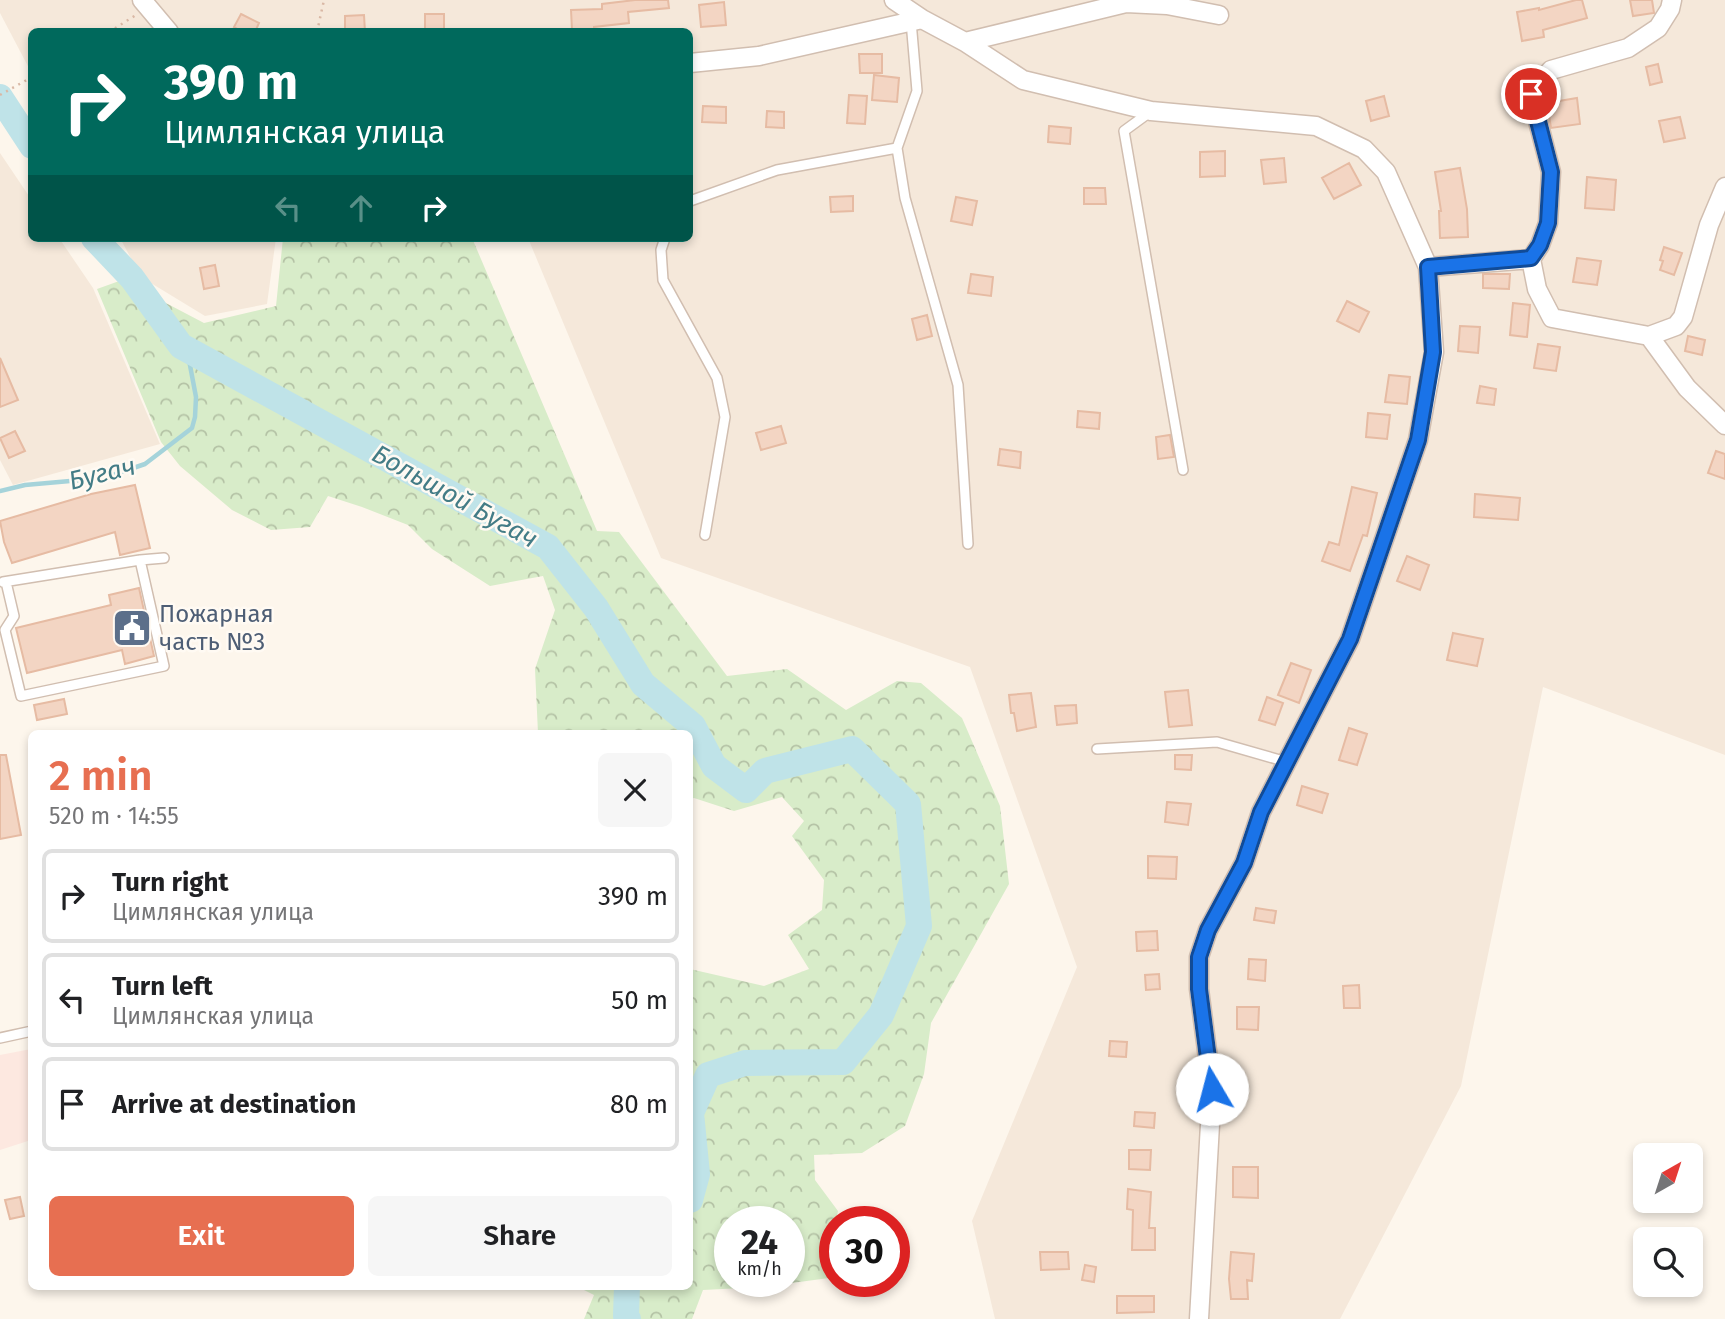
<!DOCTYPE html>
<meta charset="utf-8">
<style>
:root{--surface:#fff;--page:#f6f6f6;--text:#202124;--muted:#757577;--line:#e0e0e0;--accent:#e76f51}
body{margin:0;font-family:"Fira Sans",sans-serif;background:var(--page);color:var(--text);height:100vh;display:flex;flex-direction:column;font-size:26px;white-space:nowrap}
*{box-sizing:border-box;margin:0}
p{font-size:23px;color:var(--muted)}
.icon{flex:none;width:38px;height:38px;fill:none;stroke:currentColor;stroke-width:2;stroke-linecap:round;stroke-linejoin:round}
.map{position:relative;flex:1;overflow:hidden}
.panel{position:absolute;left:28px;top:730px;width:665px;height:560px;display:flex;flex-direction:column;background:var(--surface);border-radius:10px;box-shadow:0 4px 10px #0003}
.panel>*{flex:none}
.guide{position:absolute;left:28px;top:28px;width:665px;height:214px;border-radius:10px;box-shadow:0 4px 10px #0003;background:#00695c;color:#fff;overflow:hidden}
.needle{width:46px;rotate:39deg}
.controls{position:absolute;left:1633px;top:1143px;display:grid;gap:14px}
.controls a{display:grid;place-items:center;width:70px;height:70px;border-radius:10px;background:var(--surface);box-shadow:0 4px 10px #0003;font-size:35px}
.speed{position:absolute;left:714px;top:1206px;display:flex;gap:14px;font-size:35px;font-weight:700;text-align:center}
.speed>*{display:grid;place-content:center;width:91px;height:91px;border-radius:50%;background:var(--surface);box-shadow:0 4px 10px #0003;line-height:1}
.speed small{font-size:18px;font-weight:400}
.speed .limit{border:10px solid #d22;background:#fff;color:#111}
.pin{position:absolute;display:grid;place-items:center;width:60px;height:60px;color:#fff;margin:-30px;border:4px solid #fff;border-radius:50%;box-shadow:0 2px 7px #0007}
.me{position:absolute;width:77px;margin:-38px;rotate:352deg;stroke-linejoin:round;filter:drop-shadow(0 0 5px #0008)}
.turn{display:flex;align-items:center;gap:24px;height:147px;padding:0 21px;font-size:32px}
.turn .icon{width:91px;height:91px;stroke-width:2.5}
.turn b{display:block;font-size:49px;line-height:60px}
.lanes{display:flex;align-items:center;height:66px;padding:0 21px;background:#0003;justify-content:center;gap:35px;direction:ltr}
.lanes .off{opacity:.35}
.round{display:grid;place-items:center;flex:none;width:74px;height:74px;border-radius:10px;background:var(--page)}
.headline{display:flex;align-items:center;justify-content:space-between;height:119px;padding:0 21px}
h1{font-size:42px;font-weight:600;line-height:52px;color:var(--accent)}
.action{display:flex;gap:14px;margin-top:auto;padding:14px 21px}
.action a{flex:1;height:80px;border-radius:10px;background:var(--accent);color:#fff;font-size:28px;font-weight:600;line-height:80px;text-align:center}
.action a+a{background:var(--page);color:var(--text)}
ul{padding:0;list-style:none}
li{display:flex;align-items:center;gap:21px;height:94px;margin:0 14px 10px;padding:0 7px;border:4px solid var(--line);border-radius:10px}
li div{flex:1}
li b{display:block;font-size:26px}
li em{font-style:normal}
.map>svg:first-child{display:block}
.residential{fill:#f5e8da}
.commercial{fill:#fde8e0}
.forest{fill:url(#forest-crowns);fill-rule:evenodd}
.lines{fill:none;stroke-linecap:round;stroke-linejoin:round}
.stream{stroke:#a5d3da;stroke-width:4.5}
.river{stroke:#bfe3e8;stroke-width:26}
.building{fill:#f3d5c3;stroke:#e6bba3;stroke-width:2}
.lane-casing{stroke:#d1beb0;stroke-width:12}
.street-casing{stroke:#d1beb0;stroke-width:21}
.path{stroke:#d9b8a5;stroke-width:2.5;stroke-dasharray:2 5;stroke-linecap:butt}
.lane{stroke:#fff;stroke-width:9}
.street{stroke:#fff;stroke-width:18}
.route-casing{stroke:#114b97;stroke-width:18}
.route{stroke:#1a73e8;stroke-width:12}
.labels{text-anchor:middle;stroke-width:5;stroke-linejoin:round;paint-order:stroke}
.service-label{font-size:24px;fill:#4e5e75;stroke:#fffaf3;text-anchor:start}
.water-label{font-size:26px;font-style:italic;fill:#437c86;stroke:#fffaf3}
</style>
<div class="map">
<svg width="1725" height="1319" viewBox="0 0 1725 1319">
<defs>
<pattern id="forest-crowns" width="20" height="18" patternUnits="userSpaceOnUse" patternTransform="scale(1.75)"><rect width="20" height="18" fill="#d8ecc9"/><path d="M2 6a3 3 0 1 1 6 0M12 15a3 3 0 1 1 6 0" fill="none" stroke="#b4c2a5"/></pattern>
</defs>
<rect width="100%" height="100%" fill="#fdf6ec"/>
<!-- residential -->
<path class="residential" d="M0,0H1725V755L1543,687L1461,1086L1340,1319H995L972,1221L1077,967L970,667L661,558L528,238H690V32H32L31,72L0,13Z
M0,153L31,199L32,238H59L93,288L160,444L13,485L0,460Z
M120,238H276L267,304L205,316L141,277Z"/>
<!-- commercial -->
<path class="commercial" d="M31,1049V1140L0,1150V1055Z"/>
<!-- forest -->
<path class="forest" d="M283,238H472L597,531L619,532L727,676L787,669L846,710L897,681L921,683L962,718L1000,806L1009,884L931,1023L924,1074L905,1126L862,1153L814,1155L815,1180L838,1211L836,1221L835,1222V1233L829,1278L762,1287L703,1290L692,1319H584L594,1295L576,1286H690V969L764,986L809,969L788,935L822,910L824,880L792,836L804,821L782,797L734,811L694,798L690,799V733H538L535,669L555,610L543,576L490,586L432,549L408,525L362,507L328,496L310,527L271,530L232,510L180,466L161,442L97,289L122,280L204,323L276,306ZM730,1222H789V1281H730Z"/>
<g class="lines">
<!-- stream -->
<path class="stream" d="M0,491L25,485L104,478L145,464L192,428L195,417L196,397L189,360L186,351L181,346"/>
<!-- river -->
<path class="river" d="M0,97L32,146
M94,238L132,278L181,346L548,547L596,608L643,684L693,726L714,766L746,790L765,771L852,749L908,804L919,926L881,1015L843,1062L745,1063L708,1075L691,1113L697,1174L690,1200
M627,1286L626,1316L628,1319"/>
</g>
<!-- building -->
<path class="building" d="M635,0H668L669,8L628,12L629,23L594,27V29L572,30L571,10L602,9V4Z
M1576,0H1582L1587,18L1543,30L1544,37L1522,41L1517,12L1539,8V10Z
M1630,0H1652L1654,13L1633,16Z
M724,2L726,25L701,27L699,5Z
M241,14L259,23L255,32H243L234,27Z
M425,14H444V32H425Z
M364,15L365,32H345V16Z
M859,54H882V73H860Z
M1658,64L1662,82L1650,85L1646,67Z
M874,75L899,78L897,102L872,100Z
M849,95L867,96L865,124L847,123Z
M1384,96L1389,116L1371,121L1366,101Z
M1577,98L1580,124L1551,128L1547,103Z
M703,106L726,107V123L702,122Z
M767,111L784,112V128L766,127Z
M1680,117L1685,138L1664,142L1659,121Z
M1049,126L1071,128L1070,144L1048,142Z
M1225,151V176L1200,177V152Z
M1284,158L1286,182L1264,184L1261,160Z
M1349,163L1361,185L1334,199L1322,178Z
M1460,168L1467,209L1468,237L1440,238L1439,211H1441L1435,172Z
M1587,177L1616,180L1614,210L1585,208Z
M1084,188H1105L1106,204H1084Z
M853,196V211L831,212L830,197Z
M956,197L977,201L972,225L951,221Z
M1664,247L1682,253L1674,275L1660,270L1663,261L1660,260Z
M1577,258L1601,261L1597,285L1573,282Z
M215,265L219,286L204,289L200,268Z
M971,274L993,277L991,296L968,293Z
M1483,274H1510L1509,289L1483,288Z
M1347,301L1369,312L1359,332L1337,321Z
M1513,303L1530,305L1527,337L1510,335Z
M927,315L932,336L917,340L912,319Z
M1460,326L1480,327L1478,353L1458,351Z
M1688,336L1705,340L1702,355L1685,351Z
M1538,344L1560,347L1556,371L1534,368Z
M0,358L18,400L0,407Z
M1389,375L1410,377L1407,404L1385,402Z
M1480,386L1496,389L1494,405L1477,403Z
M1078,411L1100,413L1099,429L1077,427Z
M1368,413L1390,415L1387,439L1366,437Z
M781,426L786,443L761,450L756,433Z
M15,431L25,451L9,458L0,438Z
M1170,435L1174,457L1158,459L1156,437Z
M1000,449L1021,452L1020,468L998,465Z
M1716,451L1725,454V479L1708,473Z
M135,485L150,548L120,555L115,532L12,563L4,542L0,521L91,494Z
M1352,487L1377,493L1367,536L1363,535L1350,571L1322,561L1329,542L1339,545Z
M1475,494L1520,498L1518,520L1474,517Z
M1407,556L1429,565L1420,590L1397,581Z
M139,588L154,656L125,664L122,650L27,673L16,628L111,605L109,595Z
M1453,633L1483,639L1477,666L1447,660Z
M1291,663L1311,670L1299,703L1278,695Z
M1188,690L1192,725L1169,727L1165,692Z
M1031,693L1036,727L1017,731L1014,713H1011L1009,695Z
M1267,697L1283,703L1275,725L1259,720Z
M64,699L67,714L37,720L34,705Z
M1076,705L1077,723L1057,725L1055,706Z
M1349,728L1367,734L1357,765L1339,760Z
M0,755H6L21,835L0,839Z
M1175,755H1192L1191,770L1175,769Z
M1302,786L1328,794L1322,813L1297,805Z
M1167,802L1191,804L1188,825L1165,822Z
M1148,856L1177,857L1176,879L1148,878Z
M1256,908L1276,911L1274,923L1254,920Z
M1157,931L1158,950L1137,951L1136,932Z
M1249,959L1266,960L1265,981L1248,979Z
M1159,974L1160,989L1146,990L1145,975Z
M1359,985L1360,1008H1344L1343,986Z
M1237,1007H1259L1258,1030L1237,1029Z
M1110,1041L1127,1042L1126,1057L1109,1056Z
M1135,1112L1155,1113L1154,1128L1134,1126Z
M1129,1150H1151L1150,1170L1129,1169Z
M1233,1167H1258V1198L1233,1197Z
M1128,1189L1151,1192L1149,1228H1155V1250H1132L1133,1210L1127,1209Z
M20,1197L24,1216L10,1219L5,1200Z
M1040,1252H1068L1069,1269L1041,1270Z
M1231,1252L1254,1254L1252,1281L1247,1280L1248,1299H1231L1229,1279Z
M1085,1265L1096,1267L1094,1282L1082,1280Z
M1117,1296H1154V1312L1117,1313Z"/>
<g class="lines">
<!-- lane casing -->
<g class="lane-casing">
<path id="lane" d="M911,21L917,91L897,148L905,198L958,385L968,544
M1150,112L1124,131L1183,470
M690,201L777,170L897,148
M665,238L661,250L663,280L717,378L725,417L705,535
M3,582L140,560L164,558
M6,582L14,616L5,630L21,696L164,666L140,560
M1097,749L1217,742L1287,762
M0,1038L32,1031"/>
</g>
<!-- street casing -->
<g class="street-casing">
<path id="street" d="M142,0L169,32
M894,0L922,19L965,42L1023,80L1151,111L1316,126L1364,149L1386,172L1428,267L1434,352L1418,440L1350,639L1261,812L1244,863L1208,930L1199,957V989L1212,1089L1199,1319
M965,42L1126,3L1167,5L1219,15
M690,63L759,56L922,19
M1531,259L1537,289L1552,318L1649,336L1676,326L1683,317L1709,225L1725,187
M1428,267L1531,259L1540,245L1548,223L1551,172L1531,94L1551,70L1628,48L1658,28L1670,9L1672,0
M1649,336L1687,388L1725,425"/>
</g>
<!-- path -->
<path class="path" d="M109,32L136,15
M317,32L324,0
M0,95L32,77"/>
<!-- lane -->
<use href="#lane" class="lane"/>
<!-- street -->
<use href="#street" class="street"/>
</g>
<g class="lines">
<!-- route casing -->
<g class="route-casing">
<path id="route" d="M1212,1089L1199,989V957L1208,930L1244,863L1261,812L1350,639L1418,440L1433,352L1428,267L1531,258L1540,245L1548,223L1551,172L1531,94"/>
</g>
<!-- route -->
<use href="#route" class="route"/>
</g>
<!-- icons -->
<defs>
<g id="civic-square" transform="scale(2.0125)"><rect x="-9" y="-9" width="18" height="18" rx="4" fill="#5c6f8a" stroke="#fffaf3"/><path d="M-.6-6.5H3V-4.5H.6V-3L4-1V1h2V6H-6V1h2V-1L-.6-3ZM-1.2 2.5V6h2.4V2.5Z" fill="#fff"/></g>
</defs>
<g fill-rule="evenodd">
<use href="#civic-square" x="132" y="628"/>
</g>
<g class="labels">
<!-- service labels -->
<g class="service-label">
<text x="159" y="622">Пожарная<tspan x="159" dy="28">часть №3</tspan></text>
</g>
<!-- water labels -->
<g class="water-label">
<text transform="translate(102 473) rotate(-14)" y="9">Бугач</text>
<text transform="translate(455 496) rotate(29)" y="9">Большой Бугач</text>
</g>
</g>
</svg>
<div class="controls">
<a><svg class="needle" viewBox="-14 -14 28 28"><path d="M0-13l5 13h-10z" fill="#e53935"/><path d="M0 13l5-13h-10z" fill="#757577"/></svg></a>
<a><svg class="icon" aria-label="search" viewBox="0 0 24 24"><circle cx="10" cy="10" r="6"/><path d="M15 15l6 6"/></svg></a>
</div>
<div class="speed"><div>24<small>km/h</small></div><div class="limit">30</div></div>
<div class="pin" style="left:1531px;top:94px;background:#d93025"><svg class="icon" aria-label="arrive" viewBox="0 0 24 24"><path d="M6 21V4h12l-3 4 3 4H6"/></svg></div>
<svg class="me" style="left:1212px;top:1089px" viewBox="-20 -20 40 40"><circle r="19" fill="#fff"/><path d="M0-13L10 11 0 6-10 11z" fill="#1a73e8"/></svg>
<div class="guide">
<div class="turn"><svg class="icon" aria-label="right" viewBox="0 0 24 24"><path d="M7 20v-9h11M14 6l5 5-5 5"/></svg><div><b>390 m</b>Цимлянская улица</div></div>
<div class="lanes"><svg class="icon off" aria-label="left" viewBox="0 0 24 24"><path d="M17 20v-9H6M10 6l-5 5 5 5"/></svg><svg class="icon off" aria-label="ahead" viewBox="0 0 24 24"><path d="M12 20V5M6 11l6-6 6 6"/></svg><svg class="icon" aria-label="right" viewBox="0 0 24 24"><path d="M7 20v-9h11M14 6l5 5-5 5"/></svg></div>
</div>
<section class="panel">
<div class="headline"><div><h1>2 min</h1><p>520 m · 14:55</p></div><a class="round"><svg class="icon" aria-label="close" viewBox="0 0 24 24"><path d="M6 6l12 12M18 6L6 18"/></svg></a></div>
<ul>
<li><svg class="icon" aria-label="right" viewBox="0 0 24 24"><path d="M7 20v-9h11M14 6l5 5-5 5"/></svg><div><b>Turn right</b><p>Цимлянская улица</p></div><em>390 m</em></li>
<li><svg class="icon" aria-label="left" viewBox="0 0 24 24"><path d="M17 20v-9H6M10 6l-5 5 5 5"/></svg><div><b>Turn left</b><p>Цимлянская улица</p></div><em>50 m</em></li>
<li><svg class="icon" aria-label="arrive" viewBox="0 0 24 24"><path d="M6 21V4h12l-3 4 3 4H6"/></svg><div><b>Arrive at destination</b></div><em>80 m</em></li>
</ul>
<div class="action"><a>Exit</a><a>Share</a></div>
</section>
</div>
